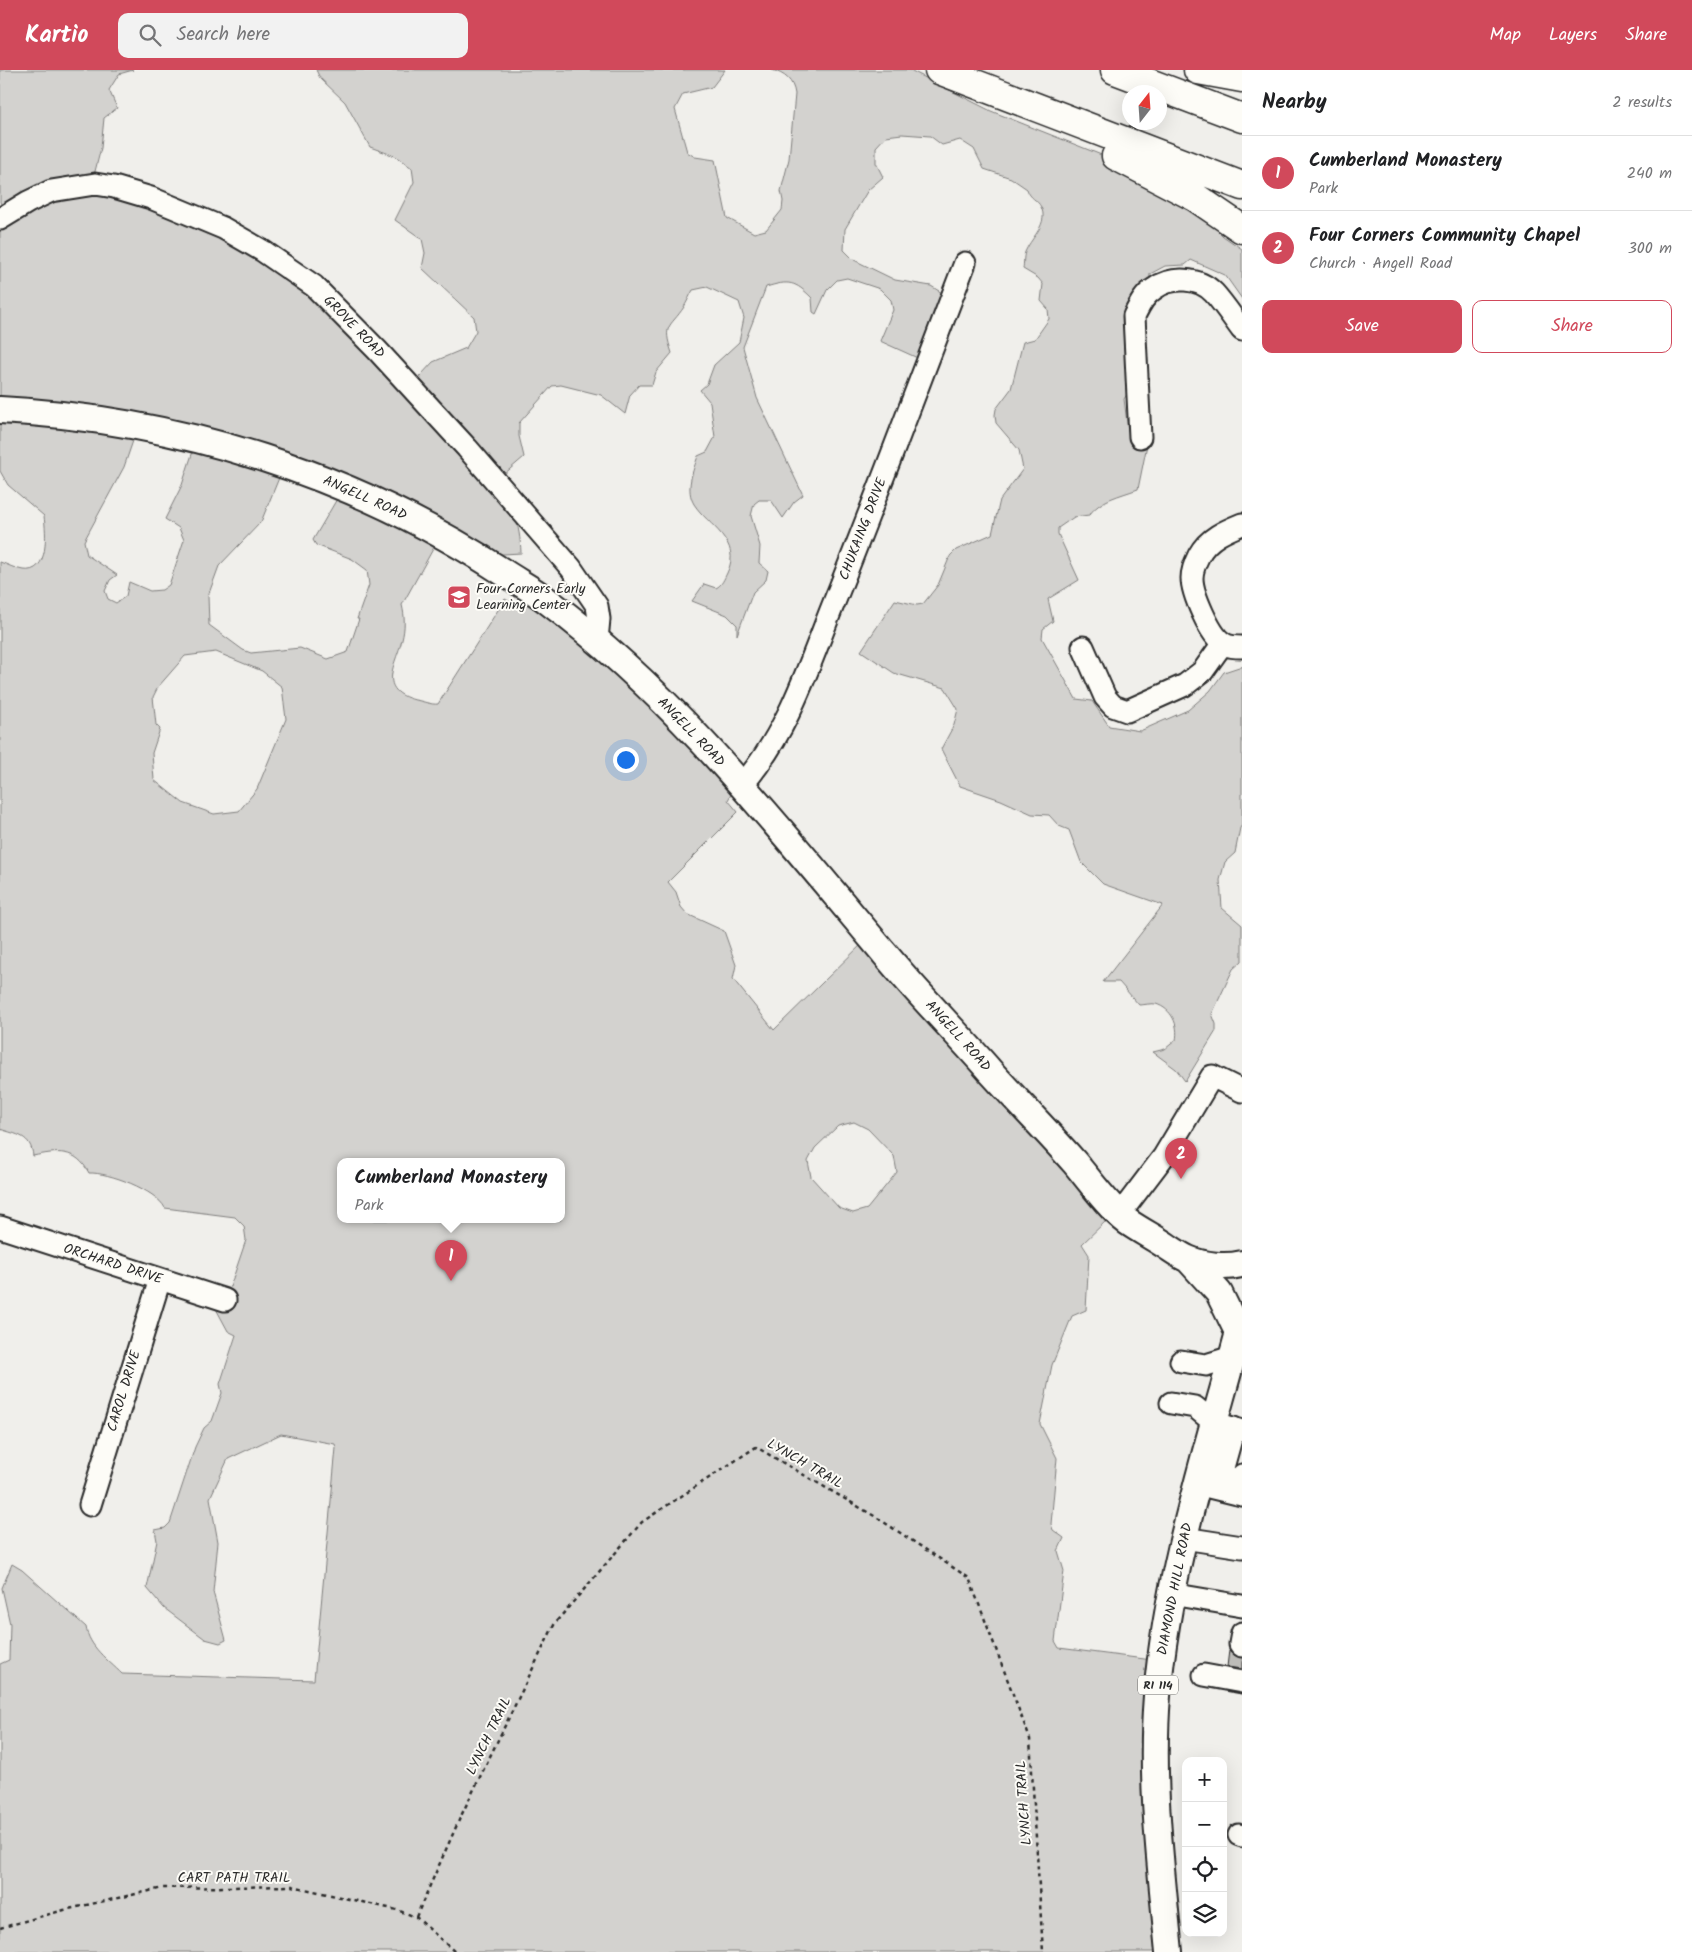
<!DOCTYPE html>
<html lang="en">
<head>
<meta charset="utf-8">
<style>
  body { margin:0; font-family:Kalam,sans-serif; background:#f2f2f2; color:#202124 }
  .controls { position:absolute; right:15px; bottom:15px; display:grid; overflow:hidden; border-radius:10px; box-shadow:0 5px 20px #0002 }
  .controls button { width:45px; height:45px; display:grid; place-items:center; padding:0; border:0; border-bottom:1px solid #e0e0e0; background:#fff; color:#202124; font:25px sans-serif }
  .compass { position:absolute; left:1122px; top:15px; width:45px; height:45px; border-radius:50%; background:#fff; box-shadow:0 5px 20px #0002; rotate:17deg }
  .you { position:absolute; left:625px; top:689px; width:18px; height:18px; margin:-12px; border:4px solid #fff; border-radius:50%; background:#1a73e8; box-shadow:0 0 0 8px #1a73e833 }
  .badge { display:grid; place-items:center; width:32px; height:32px; border-radius:50%; background:#d1495b; color:#fff; font-size:16px; font-weight:700 }
  .pin { position:absolute; translate:-50% -41px; filter:drop-shadow(0 1px 2px #0008) }
  .pin::after { content:''; position:absolute; top:26px; width:18px; height:15px; background:inherit; clip-path:polygon(0 0,100% 0,50% 100%) }
  .popup { position:absolute; left:337px; top:1088px; width:228px; height:65px; box-sizing:border-box; display:grid; place-content:center; border-radius:10px; background:#fff; filter:drop-shadow(0 1px 4px #0005); font-size:16px; white-space:nowrap; color:#757577 }
  .popup b { font-size:19px; color:#202124 }
  .popup::after { content:''; position:absolute; left:50%; top:100%; margin-left:-10px; border:10px solid transparent; border-top-color:#fff }
  .list { margin:0; padding:0; list-style:none }
  h2 { display:flex; justify-content:space-between; align-items:center; height:65px; margin:0; padding:0 20px; font-size:21px }
  h2 small { font-size:16px; font-weight:400; color:#757577 }
  .list li { display:grid; grid-template-columns:32px 1fr auto; gap:15px; align-items:center; box-sizing:border-box; height:75px; padding:0 20px; border-top:1px solid #e0e0e0 }
  .list b { display:block; font-size:19px; white-space:nowrap }
  .list p { margin:0; font-size:16px; white-space:nowrap; color:#757577 }
  .list em { font-size:16px; font-style:normal; color:#757577 }
  .actions { display:flex; gap:10px; padding:15px 20px }
  .actions a { flex:1; padding:11px 0; border:1px solid #d1495b; border-radius:10px; text-align:center; font-size:18px; color:#d1495b }
  .actions .main { background:#d1495b; color:#fff }
  .icon { flex:none; width:28px; height:28px; fill:none; stroke:currentColor; stroke-width:2; stroke-linecap:round; stroke-linejoin:round }
  .map { position:relative; flex:none; width:1242px; height:1882px; overflow:hidden }
  header { display:flex; align-items:center; gap:30px; box-sizing:border-box; height:70px; padding:0 25px; background:#d1495b; color:#fff }
  header strong { font-size:24px }
  nav { display:flex; gap:28px; margin-inline-start:auto; font-size:18px }
  .search { width:350px; height:45px; background:#f2f2f2; display:flex; align-items:center; gap:12px; box-sizing:border-box; padding:0 18px; border-radius:10px; color:#757577; font-size:19px }
  main { display:flex }
  aside { flex:1; background:#fff }
  .map>svg:first-child { display:block }
  .green { fill:#d3d2cf; stroke:#7f7e7d; fill-rule:evenodd }
  .building { fill:#bdbcb8; stroke:#2b2b2b }
  .lines { fill:none; stroke-linecap:round; stroke-linejoin:round }
  .minor-casing { stroke:#2b2b2b; stroke-width:25 }
  .major-casing { stroke:#2b2b2b; stroke-width:30 }
  .highway-casing { stroke:#2b2b2b; stroke-width:31 }
  .path { stroke:#2b2b2b; stroke-width:2.5; stroke-dasharray:4 4; stroke-linecap:butt }
  .minor { stroke:#fdfcf7; stroke-width:21 }
  .major { stroke:#fdfcf7; stroke-width:26 }
  .highway { stroke:#fdfcf7; stroke-width:28 }
  .labels { text-anchor:middle; dominant-baseline:central; stroke-width:4; stroke-linejoin:round; paint-order:stroke }
  .shield { fill:#fdfcf7; stroke:#6a6a68; stroke-width:1 }
  .shield-label { font-size:12px; font-weight:bold; fill:#2b2b2b }
  .street-label { font-size:14px; fill:#2b2b2b; stroke:#fdfcf7 }
  .poi-label { font-size:14px; fill:#2b2b2b; stroke:#fdfcf7; text-anchor:start }
</style>
</head>
<body>
<header>
<strong>Kartio</strong>
<div class="search"><svg class="icon" aria-label="search" viewBox="0 0 24 24"><circle cx="10" cy="10" r="6"/><path d="M15 15l6 6"/></svg>Search here</div>
<nav><a>Map</a><a>Layers</a><a>Share</a></nav>
</header>
<main>
<div class="map">
<svg width="1242" height="1882" viewBox="0 0 1242 1882">
  <rect width="100%" height="100%" fill="#f0efeb"/>
  <filter id="ink" filterUnits="userSpaceOnUse"><feTurbulence type="fractalNoise" baseFrequency=".02" numOctaves="2"/><feDisplacementMap in="SourceGraphic" scale="10" xChannelSelector="R" yChannelSelector="G"/><feConvolveMatrix kernelMatrix="1 2 1 2 8 2 1 2 1" color-interpolation-filters="sRGB"/></filter>
  <g filter="url(#ink)">
    <path class="green" d="M0,0H133L119,4L109,20L117,38L104,48L101,78L92,113L187,149L286,201L409,318L433,292L466,278L476,261L474,247L422,198L425,183L422,169L395,150L414,112L412,98L395,86L370,77L345,32L320,8L316,0H725L712,17L683,24L675,39L687,82L695,87L715,90L727,148L754,163L766,160L782,140L783,131L781,121L789,89L795,24C793,10 785,4 772,0H910L991,41L1134,98L1180,123L1223,166L1242,179V229L1225,205L1191,190L1185,195L1165,196L1150,204L1149,222L1145,228L1136,310L1124,329L1128,361L1138,369L1149,365L1138,419C1119,426 1101,429 1089,445L1074,447L1058,458V464L1079,510L1048,529L1053,551L1043,559L1042,568L1076,629L1092,631L1109,656L1140,661L1188,640L1210,621L1224,602L1242,596V755L1240,758L1235,783L1225,792L1220,810L1222,838L1242,855V891L1233,899L1212,944L1216,954V961L1186,1010L1185,1011L1176,999L1153,982L1165,979L1176,970C1179,955 1172,939 1156,934C1151,933 1144,935 1139,935L1119,912H1103L1163,835L1103,814L1081,792L1069,760L1059,756L1049,745L1032,744L1001,730L960,716L941,679L954,655L958,639L945,618L894,603L861,581L895,530L917,535L923,534L938,515L950,486L956,480L992,464L1000,430L1023,399L1019,380L996,353L995,345L996,339L1011,319L1023,272L1035,269L1049,249L1048,239L1041,231L1043,214L1038,208L1023,199C1024,193 1023,185 1026,180C1032,167 1049,153 1041,137C1037,129 1030,129 1027,119L1011,108L984,99L974,79L960,70L942,75L930,66L902,64L886,66L876,77V93L883,107L868,120L845,159L844,180L854,190L895,210L931,216L947,226L922,290L880,271L893,240L891,230L880,219L847,208L837,210L827,220L816,244L813,242L812,228C795,211 789,210 766,217L743,277L757,328L803,425L794,432L783,448L771,430H759L754,434L751,446L760,476L759,493L768,501L766,510L753,522L737,565V555L727,545L692,531L704,514L716,518C722,515 724,509 727,503C743,471 708,456 694,434C685,419 693,401 698,386L707,382L715,367L710,332L700,320L707,314L714,295L739,272L744,248L739,232L707,217L693,220C690,225 687,232 684,237C670,258 662,254 672,283L656,302L652,315H639L630,325L625,344L601,325L561,315L552,316L519,353V366L524,387L496,411C513,435 520,454 521,483L486,485L438,470L402,535C405,547 405,558 402,570C395,596 377,620 415,630C423,631 431,635 438,634L505,529L521,538L530,527L535,528L736,715L728,730L738,742L668,812L676,822L681,837L687,844L724,861L736,895L733,909L774,960L868,868L1107,1150L1082,1174L1089,1185L1086,1240L1072,1246L1052,1295L1040,1354L1057,1388L1051,1454L1053,1460L1064,1468L1058,1481L1064,1501L1055,1571L1059,1578L1160,1591L1164,1882H0V1594L9,1590L10,1554L2,1518L12,1494L22,1500L86,1557C89,1577 108,1590 122,1604L314,1610L336,1378L335,1374L281,1364L228,1389L210,1428L218,1472L213,1522L226,1570L220,1573L205,1569L164,1538L147,1518L157,1471L155,1460L165,1458L170,1453L195,1377L204,1358L212,1351L222,1323L220,1314L236,1265L228,1261L214,1235L227,1226L246,1170L244,1156L235,1147L165,1138C156,1120 108,1102 89,1103C76,1078 57,1081 33,1086C31,1065 17,1065 0,1059V492C7,494 15,499 23,500C50,504 46,462 44,446L8,415L0,401V155L9,149L0,132ZM136,362L194,378L182,415L165,449L179,458L184,470L169,515L162,520L150,521L129,512L126,526L116,533L108,529L105,521L110,510L117,505L87,485L84,471L124,397ZM283,398L341,422L313,470L316,475L352,489L367,500L369,515L357,549H359L348,582L328,589L300,578L251,583L243,580L209,555L208,526L219,496L261,452ZM216,582L262,601L282,617L286,649L257,719L239,741L214,744L183,733L154,710L152,683L160,659L156,655L153,627L158,617L185,586ZM854,1052L868,1059L894,1086L897,1102L867,1139L853,1143L839,1138L811,1107L808,1091L815,1078L838,1056ZM341,1092H561V1150H341Z"/>
    <path class="building" d="M1229,1580L1234,1585L1242,1588V1599L1227,1597Z"/>
    <g class="lines">
      <g class="minor-casing">
        <path id="minor" d="M0,149L28,132L51,121L95,114L114,117L151,128L223,158L263,181L314,216L377,280L467,378L571,498L597,536L599,549L597,570
          M1140,367L1134,246C1139,236 1144,225 1154,219C1171,206 1199,207 1214,223C1224,234 1233,248 1242,260
          M1242,454C1225,461 1208,468 1199,485C1196,491 1192,501 1192,508C1192,523 1210,565 1223,573C1228,577 1236,577 1242,577
          M1083,577L1105,627L1113,636L1127,641L1185,615L1203,601L1223,573
          M742,715C789,662 809,594 835,530C880,418 922,305 965,193
          M1120,1144L1164,1086L1212,1006L1242,1021
          M0,1157L225,1230
          M1181,1291L1206,1295L1232,1287
          M1171,1333L1195,1337L1213,1352L1242,1361
          M1205,1416L1242,1425
          M1217,1419L1234,1358
          M1237,1424L1242,1405
          M90,1435L160,1209
          M1184,1468L1242,1477
          M1171,1524L1242,1536
          M1242,1563L1240,1574L1242,1576
          M1204,1605L1242,1612
          M1239,1765L1242,1766"/>
      </g>
      <g class="major-casing">
        <path id="major" d="M0,340C179,349 353,404 503,502C518,512 535,521 549,532C680,630 780,760 885,884C918,924 956,962 990,1001C1018,1032 1048,1062 1075,1093C1090,1111 1110,1139 1128,1152C1141,1161 1155,1168 1168,1177C1174,1181 1181,1186 1188,1189C1204,1196 1226,1198 1242,1194
          M1189,1190L1219,1223L1239,1264
          M1169,1882C1161,1797 1150,1712 1157,1626C1168,1498 1209,1375 1242,1251"/>
      </g>
      <g class="highway-casing">
        <path id="highway" d="M939,0L1242,116
          M1115,0L1242,48
          M1198,0L1242,8
          M1116,86L1195,127L1242,159"/>
      </g>
      <path class="path" d="M416,1847L460,1748L555,1553L642,1452L756,1377L876,1447L969,1508L1030,1669L1043,1882
        M0,1858L64,1840L163,1818L292,1816L397,1840L416,1847L455,1882"/>
      <use href="#minor" class="minor"/>
      <use href="#major" class="major"/>
      <use href="#highway" class="highway"/>
    </g>
  </g>
  <defs>
    <g id="school-square" transform="scale(1.25)"><rect x="-9" y="-9" width="18" height="18" rx="4" fill="#d1495b" stroke="#fdfcf7"/><path d="M0-5L7-2L0 1L-7-2ZM-4 1L0 2.5L4 1V4Q0 6-4 4Z" fill="#fff"/></g>
  </defs>
  <g fill-rule="evenodd">
    <use href="#school-square" x="459" y="527"/>
  </g>
  <g class="labels">
    <rect class="shield" x="1138" y="1605.5" width="40" height="19" rx="4"/>
    <g class="shield-label">
      <text x="1158" y="1615">RI 114</text>
    </g>
    <g class="street-label">
      <text transform="translate(354 257) rotate(46)">GROVE ROAD</text>
      <text transform="translate(365 428) rotate(24)">ANGELL ROAD</text>
      <text transform="translate(863 459) rotate(-69)">CHUKAING DRIVE</text>
      <text transform="translate(691 662) rotate(46)">ANGELL ROAD</text>
      <text transform="translate(958 966) rotate(48)">ANGELL ROAD</text>
      <text transform="translate(113 1194) rotate(18)">ORCHARD DRIVE</text>
      <text transform="translate(124 1321) rotate(-73)">CAROL DRIVE</text>
      <text transform="translate(805 1394) rotate(30)">LYNCH TRAIL</text>
      <text transform="translate(1175 1519) rotate(-79)">DIAMOND HILL ROAD</text>
      <text transform="translate(489 1666) rotate(-64)">LYNCH TRAIL</text>
      <text transform="translate(1024 1733) rotate(-94)">LYNCH TRAIL</text>
      <text x="234" y="1808">CART PATH TRAIL</text>
    </g>
    <g class="poi-label">
      <text x="476" y="519">Four Corners Early<tspan x="476" dy="16">Learning Center</tspan></text>
    </g>
  </g>
</svg>
<div class="controls">
<button>+</button>
<button>−</button>
<button><svg class="icon" aria-label="locate" viewBox="0 0 24 24"><circle cx="12" cy="12" r="6"/><path d="M12 2v4M12 18v4M2 12h4M18 12h4"/></svg></button>
<button><svg class="icon" aria-label="layers" viewBox="0 0 24 24"><path d="M12 4l9 5-9 5-9-5zM3 14l9 5 9-5"/></svg></button>
</div>
<svg class="compass" viewBox="-18 -18 36 36"><path d="M0-13l5 13h-10z" fill="#e53935"/><path d="M0 13l5-13h-10z" fill="#757577"/></svg>
<div class="you"></div>
<div class="pin badge" style="left:451px;top:1211px">1</div>
<div class="popup"><b>Cumberland Monastery</b>Park</div>
<div class="pin badge" style="left:1181px;top:1109px">2</div>
</div>
<aside>
<h2>Nearby<small>2 results</small></h2>
<ul class="list">
<li><span class="badge">1</span><div><b>Cumberland Monastery</b><p>Park</p></div><em>240 m</em></li>
<li><span class="badge">2</span><div><b>Four Corners Community Chapel</b><p>Church · Angell Road</p></div><em>300 m</em></li>
</ul>
<div class="actions"><a class="main">Save</a><a>Share</a></div>
</aside>
</main>
</body>
</html>
